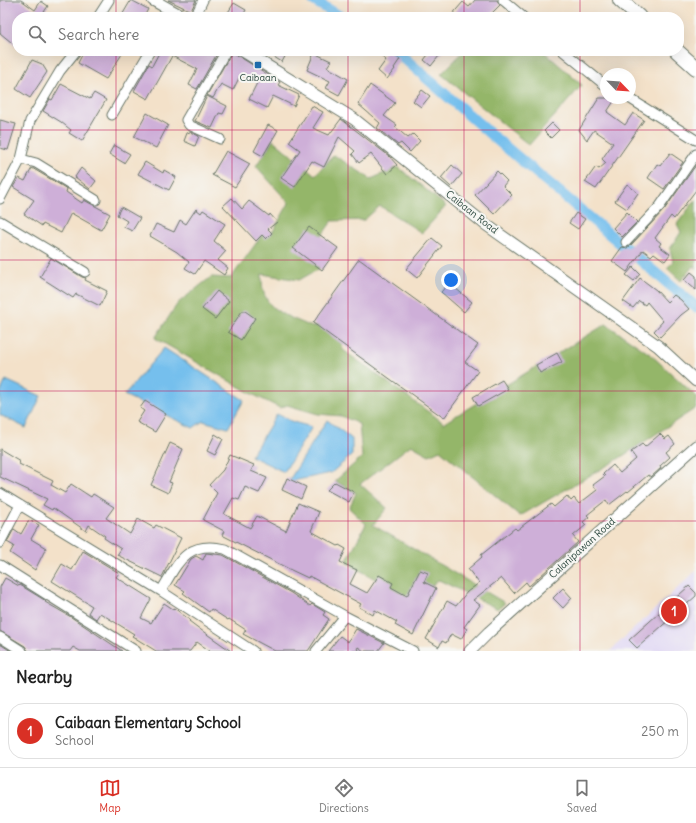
<!DOCTYPE html>
<html lang="en">
<head>
<meta charset="utf-8">
<style>
  body { margin:0; font-family:Delius,sans-serif; background:#f6f6f6; color:#222 }
  .compass { position:absolute; left:600px; top:68px; width:36px; height:36px; border-radius:50%; background:#fff; box-shadow:0 4px 16px #0002; rotate:115deg }
  .you { position:absolute; left:451px; top:280px; width:14px; height:14px; margin:-10px; border:3px solid #fff; border-radius:50%; background:#1a73e8; box-shadow:0 0 0 6px #1a73e833 }
  .badge { display:grid; place-items:center; width:26px; height:26px; border-radius:50%; background:#d93025; color:#fff; font-size:13px; font-weight:700 }
  .pin { position:absolute; translate:-50% -50%; border:2px solid #fff; box-shadow:0 1px 4px #0006 }
  .list { margin:0; padding:0; list-style:none }
  h2 { display:flex; justify-content:space-between; align-items:center; height:52px; margin:0; padding:0 16px; font-size:17px }
  h2 small { font-size:13px; font-weight:400; color:#767676 }
  .list li { display:grid; grid-template-columns:26px 1fr auto; gap:12px; align-items:center; box-sizing:border-box; height:56px; margin:0 8px 8px; padding:0 8px; border:1px solid #e0e0e0; border-radius:16px }
  .list b { display:block; font-size:15px; white-space:nowrap }
  .list p { margin:0; font-size:13px; white-space:nowrap; color:#767676 }
  .list em { font-size:13px; font-style:normal; color:#767676 }
  .icon { flex:none; width:22px; height:22px; fill:none; stroke:currentColor; stroke-width:2; stroke-linecap:round; stroke-linejoin:round }
  .map { position:relative; flex:none; width:696px; height:651px; overflow:hidden }
  .search { position:absolute; background:#fff; box-shadow:0 4px 16px #0002; left:12px; right:12px; top:12px; height:44px; display:flex; align-items:center; gap:10px; box-sizing:border-box; padding:0 14px; border-radius:16px; color:#767676; font-size:15px }
  .sheet { height:116px; background:#fff }
  nav { display:flex; justify-content:space-around; align-items:center; box-sizing:border-box; height:56px; border-top:1px solid #e0e0e0; background:#fff; font-size:11px; color:#767676 }
  nav a { display:grid; justify-items:center; gap:2px }
  nav .on { color:#d93025 }
  .map>svg:first-child { display:block }
  .built { fill:#dfd5f5 }
  .forest { fill:#94b669; stroke:#5a7a4e }
  .water { fill:#74bfed; stroke:#4a7e90 }
  .lines { fill:none; stroke-linecap:round; stroke-linejoin:round }
  .canal { stroke:#74bfed; stroke-width:11 }
  .building { fill:#ceafd8 }
  .minor-casing { stroke:#697668; stroke-width:11 }
  .tertiary-casing { stroke:#697668; stroke-width:13 }
  .primary-casing { stroke:#697668; stroke-width:16 }
  .minor { stroke:#fff; stroke-width:9 }
  .tertiary { stroke:#fff; stroke-width:11 }
  .primary { stroke:#fff; stroke-width:14 }
  .grid { fill:none; stroke:#c2185b; stroke-width:1; stroke-opacity:0.55 }
  .poi-dot { fill:#1f6fb2; stroke:#f6f6f2; stroke-width:1.5 }
  .labels { text-anchor:middle; dominant-baseline:central; stroke-width:4; stroke-linejoin:round; paint-order:stroke }
  .poi-label { font-size:10px; fill:#1f3d34; stroke:#f6f6f2 }
  .street-label { font-size:10px; fill:#1f3d34; stroke:#f6f6f2 }
</style>
</head>
<body>
<div class="map">
<svg width="696" height="651" viewBox="0 0 696 651">
  <rect width="100%" height="100%" fill="#f6f6f2"/>
  <filter id="ink" filterUnits="userSpaceOnUse"><feTurbulence type="fractalNoise" baseFrequency=".025" numOctaves="2"/><feDisplacementMap in="SourceGraphic" scale="8" xChannelSelector="R" yChannelSelector="G"/><feConvolveMatrix kernelMatrix="1 2 1 2 8 2 1 2 1" color-interpolation-filters="sRGB"/></filter>
  <filter id="wash" filterUnits="userSpaceOnUse"><feTurbulence type="fractalNoise" baseFrequency=".012" numOctaves="4" result="noise"/><feDisplacementMap in="SourceGraphic" scale="16" xChannelSelector="R" yChannelSelector="G"/><feGaussianBlur stdDeviation="0.9" result="paint"/><feColorMatrix in="noise" values="0 0 0 0 0 0 0 0 0 0 0 0 0 0 0 0 0 1.4 0 .05"/><feComposite in="paint" operator="in"/></filter>
  <g filter="url(#wash)">
    <rect width="100%" height="100%" fill="#f3e1c9"/>
    <path class="built" d="M696,571V651H610Z"/>
    <path class="forest" d="M464,51H543L582,85L529,145L441,74Z
      M273,140L315,175L334,155L371,179L398,167L446,206L422,233L380,206L364,220L332,221L311,251L319,269L299,280L262,274C260,311 284,314 312,327L327,323L339,331L343,350L444,423L606,324L650,354L696,396V408L615,461L520,516L440,450L429,455L411,445L360,484L387,508L373,525L505,603L498,609L439,580L413,601L346,562L366,524L349,508L356,493L335,481L362,457L359,424L341,416L318,414L287,405L280,408L250,393L155,338L178,303L211,277L231,278L262,235L272,233L289,203L256,166Z
      M696,199V269L693,266L681,281L667,268L673,262L670,249L681,232L677,224Z"/>
    <path class="water" d="M164,348L244,400L228,428L203,421L193,428L124,395Z
      M6,380L41,396L26,428L0,415V393Z
      M277,414L293,422L312,427L284,472L251,456Z
      M327,420L352,439V455L331,473L288,482Z"/>
    <g class="lines">
      <path class="canal" d="M313,0L341,17
        M396,51L495,138L696,307"/>
    </g>
    <g id="blocks">
      <path class="building" d="M0,0H21L35,10L41,1L48,6L42,15L45,17H17V47L0,33Z
        M131,0L148,9L144,17H121Z
        M168,0H196L191,11Z
        M475,0H497L500,5L488,17H450L463,2L469,7Z
        M234,3L246,10L242,17H225Z
        M84,51H124L106,79L78,63Z
        M160,51H216L218,52L197,89L189,85L197,69L172,56L148,99L134,91L149,64L152,66Z
        M278,51H288L282,62L274,57Z
        M387,51L400,59L394,68L395,69L387,79L378,71L386,60L382,57Z
        M431,51H443L431,66L424,60Z
        M232,52L280,82L278,85L299,95L294,106L273,96L267,108L249,99L257,83L241,74L233,90L221,84L213,98L207,95Z
        M314,53L331,61L327,67L348,79L339,95L326,88L330,81L307,70Z
        M32,60L42,64L47,72L30,98L16,89Z
        M61,84L90,99L94,93L106,100L82,141L69,133L71,130L61,122L43,111L50,99L52,100Z
        M370,85L395,103L384,116L397,125L395,127L408,138L413,134L420,141L410,152L401,143L398,145L377,128L380,123L358,104Z
        M422,90L430,96L421,107L413,101Z
        M207,96L227,106L223,114L219,113L212,128L195,121Z
        M599,98H616L607,112L625,125L633,113L644,120L596,189L585,182L595,168L596,167L599,169L606,163L602,159L613,143L594,130L587,140L579,130Z
        M312,106L323,112L313,128L329,135L341,119L389,156L397,165L387,174L371,154L359,163L352,154L355,151L339,137L324,167L312,161L295,187L281,178L300,150L289,142Z
        M147,113L168,125L156,148L134,137Z
        M0,120L16,124L8,150L0,148Z
        M552,123L559,130L551,138L544,131Z
        M268,125L278,130L263,156L254,151Z
        M190,132L199,136L195,146L184,141L187,133Z
        M114,145L130,154L124,163L109,154Z
        M226,151L250,164L235,187L212,175Z
        M670,153L683,162L664,189L648,178L657,164L660,166Z
        M145,162L163,173L164,170L176,177L169,190L138,174Z
        M452,165L462,174L451,187L441,178Z
        M696,165V190L674,219L671,216L655,238L661,243L659,246L670,254L665,261L654,253L651,256L643,250L627,272L612,261L622,247L627,248L630,246L664,210Z
        M32,168L67,189L66,192L82,203L84,200L110,214L101,230L71,213L61,233L43,224L42,226L24,214L34,200L13,187L19,178L25,181Z
        M81,168L96,181L90,189L75,177Z
        M497,171L507,181L503,186L512,195L494,214L475,195Z
        M627,184L638,193L627,209L615,201Z
        M232,198L242,209L249,201L269,216L270,214L277,222L268,229L272,233L266,239L262,235L256,241L223,206Z
        M121,207L140,218L132,231L124,227L127,221L117,215Z
        M196,209L201,213L203,210L225,224L214,241L226,251L218,260L228,268L224,275L204,261L195,274L185,268L189,262L177,252L150,236L156,224L174,232L180,220L186,224Z
        M627,212L637,222L622,237L613,228Z
        M576,213L585,219L578,229L569,223Z
        M309,227L338,248L322,270L293,248Z
        M432,238L442,246L417,278L406,269Z
        M51,258L82,277L86,278L85,280L107,291L100,306L76,294L73,298L40,277Z
        M359,259L478,345L465,362L478,371L444,418L313,323Z
        M633,267L640,274L634,281L626,275Z
        M691,272L696,276V290L684,280Z
        M640,278L656,290L667,302L674,295L681,300L689,309L681,315L660,337L654,331L663,321L647,302L645,305L639,301L633,308L623,301Z
        M449,283L472,302L464,312L441,292Z
        M217,291L229,301L215,319L202,309Z
        M242,311H245L255,318L241,340L228,332Z
        M557,353L562,362L540,373L536,365Z
        M502,380L508,389L478,406L473,397Z
        M145,401L166,414L155,432L137,422L144,411L140,408Z
        M215,434L223,439L215,455L207,451Z
        M660,434L665,439L669,436L675,444L666,452L670,457L660,466L661,468L651,477L648,475L628,492L627,491L609,505L606,500L587,515L589,517L583,522L586,525L573,536L578,542L529,586L526,582L514,593L501,578L473,600L480,605L464,627L467,629L461,639L451,634L446,643L442,641L439,647L426,639L447,601L456,606L467,592L479,583L468,569L482,557L481,555L515,528L517,530L551,504L554,507L567,496L571,501L574,498L579,504L597,490L593,485L605,476L603,474L613,465L620,473L636,459L631,452L642,444L645,447Z
        M170,443L183,449L169,482L172,483L168,493L151,485Z
        M0,449L20,461L19,464L53,481L51,485L65,493L71,484L91,497L93,494L114,507L106,518L130,534L138,519L154,528L156,525L181,538L162,577L117,555L121,549L104,538L105,536L89,525L86,531L53,508L52,510L43,505L47,499L0,477Z
        M230,455L254,465L251,471L267,478L259,493L245,487L239,500L233,498L224,514L250,528L257,516L286,531L298,503L319,512L311,531L338,546L339,545L346,549L340,562L357,570L350,584L367,593L379,575L393,583L391,587L407,596L420,570L428,573L424,582L436,588L413,635L395,625L397,622L375,610L373,615L359,607L361,604L309,576L308,578L289,569L222,535L224,531L203,520L217,493L209,485L223,470Z
        M287,478L306,487L301,499L282,490Z
        M335,482L354,492L349,502L327,490Z
        M29,520L39,525L31,539L46,548L35,570L10,553L14,546L7,542L14,529L21,534Z
        M83,551L119,573L116,577L151,599L141,618L151,623L164,603L173,609L174,608L190,620L189,621L201,630L231,651H210L197,642L190,651H156L132,636L134,634L100,613L96,619L88,613L92,606L52,581L62,564L72,570Z
        M206,553L223,555L291,593L310,606L312,604L325,612L323,615L329,619L308,651H275L243,634L246,630L229,619L228,620L211,609L209,612L183,593L185,591L175,585L191,559L196,556L203,560Z
        M5,578L19,586L20,585L46,601L45,602L71,617L122,651H80L73,647L70,651H28L25,646L0,631V587Z
        M689,586L696,593V596L637,648L629,640Z
        M563,588L572,598L563,608L553,598Z
        M356,629L384,643L378,651H364L358,647L357,649L360,651H328L340,636L348,642Z
        M0,644L11,651H0Z"/>
    </g>
  </g>
  <g filter="url(#ink)">
    <use href="#blocks" fill-opacity="0" stroke="#697668" stroke-width="1"/>
    <g class="lines">
      <g class="minor-casing">
        <path id="minor" d="M503,0L523,17
          M98,17L109,0
          M195,17L203,0
          M563,51L606,86
          M629,98L696,140
          M112,115L150,51
          M220,139L189,125L186,120L226,51
          M21,159L36,163L96,200
          M0,199L21,159L30,121L60,71L76,51
          M0,221L85,272
          M626,242L660,206L696,154
          M0,493L161,591L253,651
          M0,543L20,505
          M0,565L136,651
          M161,591C178,563 186,540 225,549L345,616L413,651
          M0,637L22,651
          M316,651L345,616"/>
      </g>
      <g class="tertiary-casing">
        <path id="tertiary" d="M153,0L183,17
          M243,51L354,119L485,224L658,346L696,381
          M470,651L489,632L696,446"/>
      </g>
      <g class="primary-casing">
        <path id="primary" d="M620,0L639,17
          M677,51L696,68"/>
      </g>
      <use href="#minor" class="minor"/>
      <use href="#tertiary" class="tertiary"/>
      <use href="#primary" class="primary"/>
    </g>
  </g>
  <path class="grid" d="M116,0V17M232,0V17M348,0V17M464,0V17M580,0V17M116,51V651M232,51V651M348,51V651M464,51V651M580,51V651M0,130H696M0,260H696M0,391H696M0,521H696"/>
  <rect class="poi-dot" x="254" y="61" width="8" height="8" rx="2"/>
  <g class="labels">
    <g class="poi-label">
      <text x="258" y="77">Caibaan</text>
    </g>
    <g class="street-label">
      <text transform="translate(472 212) rotate(38)">Caibaan Road</text>
      <text transform="translate(582 548) rotate(-42)">Calanipawan Road</text>
    </g>
  </g>
</svg>
<svg class="compass" viewBox="-18 -18 36 36"><path d="M0-13l5 13h-10z" fill="#e53935"/><path d="M0 13l5-13h-10z" fill="#767676"/></svg>
<div class="you"></div>
<div class="pin badge" style="left:674px;top:611px">1</div>
<div class="search"><svg class="icon" aria-label="search" viewBox="0 0 24 24"><circle cx="10" cy="10" r="6"/><path d="M15 15l6 6"/></svg>Search here</div>
</div>
<section class="sheet">
<h2>Nearby<small></small></h2>
<ul class="list">
<li><span class="badge">1</span><div><b>Caibaan Elementary School</b><p>School</p></div><em>250 m</em></li>
</ul>
</section>
<nav>
<a class="on"><svg class="icon" aria-label="map" viewBox="0 0 24 24"><path d="M3 6l6-2 6 2 6-2v14l-6 2-6-2-6 2zM9 4v14M15 6v14"/></svg>Map</a>
<a><svg class="icon" aria-label="directions" viewBox="0 0 24 24"><path d="M12 3l9 9-9 9-9-9zM9 14v-3h6M13 9l2 2-2 2"/></svg>Directions</a>
<a><svg class="icon" aria-label="saved" viewBox="0 0 24 24"><path d="M7 4h10v16l-5-4-5 4z"/></svg>Saved</a>
</nav>
</body>
</html>
